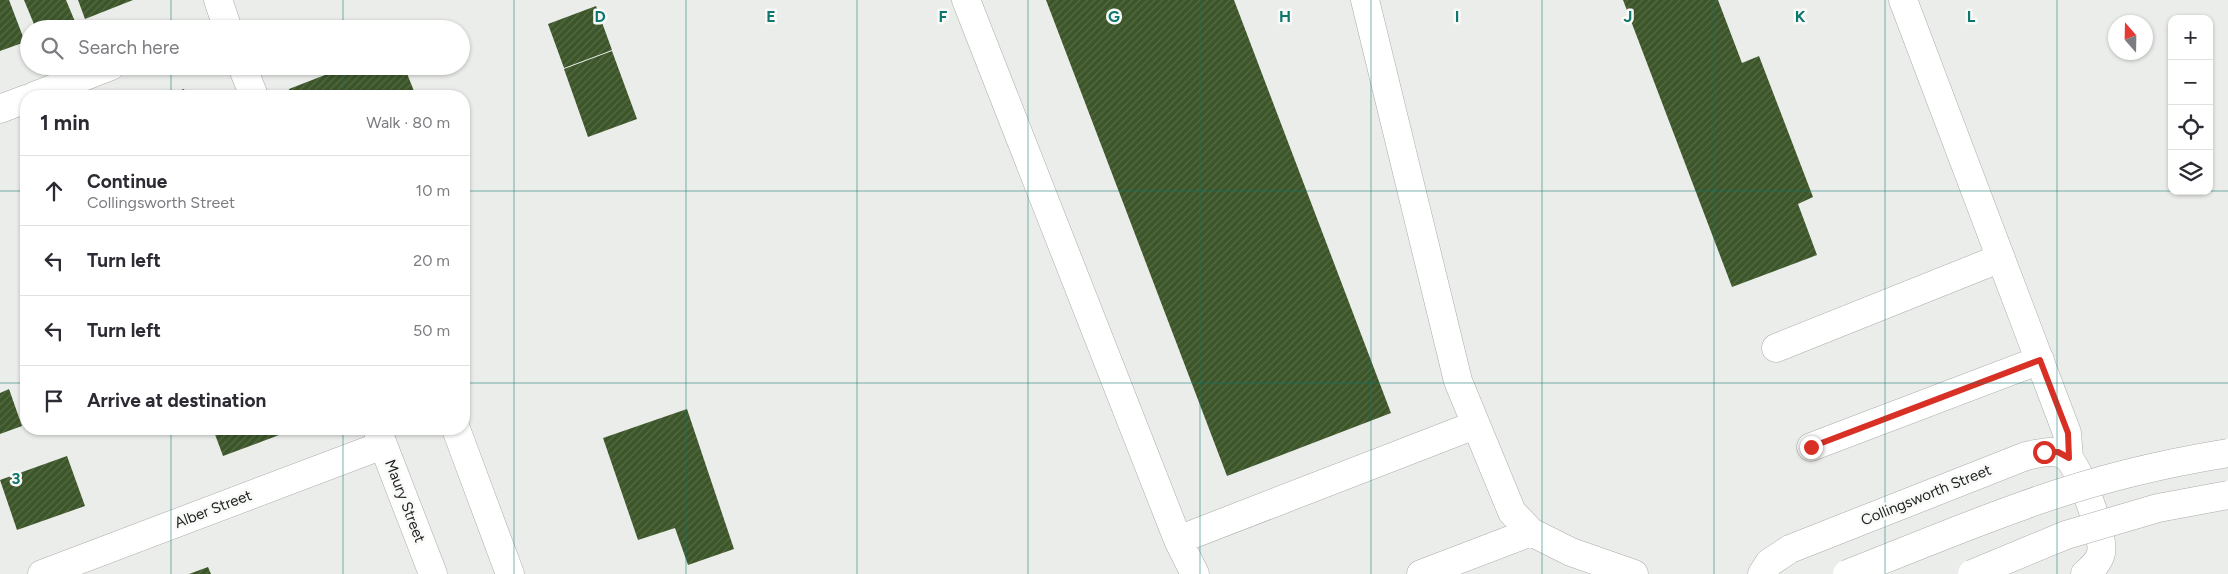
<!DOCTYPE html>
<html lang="en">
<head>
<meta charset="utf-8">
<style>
  body { margin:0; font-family:Figtree,sans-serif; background:#f2f2f3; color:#2b2b33 }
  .controls { position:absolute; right:15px; top:15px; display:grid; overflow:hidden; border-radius:10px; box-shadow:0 1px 4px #0004 }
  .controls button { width:45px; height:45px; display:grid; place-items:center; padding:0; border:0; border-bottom:1px solid #e1e1e2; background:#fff; color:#2b2b33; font:25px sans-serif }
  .compass { position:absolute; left:2108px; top:15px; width:45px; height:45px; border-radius:50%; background:#fff; box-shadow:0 1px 4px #0004; rotate:340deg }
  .stop { position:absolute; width:15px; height:15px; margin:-11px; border:4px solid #d93025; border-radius:50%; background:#fff }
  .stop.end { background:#d93025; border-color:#fff; box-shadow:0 1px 5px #0008 }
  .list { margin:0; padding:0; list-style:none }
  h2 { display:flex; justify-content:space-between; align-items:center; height:65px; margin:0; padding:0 20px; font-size:21px }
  h2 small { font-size:16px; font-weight:400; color:#7c7c81 }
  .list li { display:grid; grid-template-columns:32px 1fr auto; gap:15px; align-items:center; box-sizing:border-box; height:70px; padding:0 20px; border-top:1px solid #e1e1e2 }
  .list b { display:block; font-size:19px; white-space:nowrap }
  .list p { margin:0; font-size:16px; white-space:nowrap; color:#7c7c81 }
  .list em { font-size:16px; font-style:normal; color:#7c7c81 }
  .icon { flex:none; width:28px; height:28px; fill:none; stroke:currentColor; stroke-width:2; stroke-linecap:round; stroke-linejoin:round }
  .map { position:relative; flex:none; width:2228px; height:574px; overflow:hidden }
  .search { position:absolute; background:#fff; box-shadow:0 1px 4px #0004; left:20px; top:20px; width:450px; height:55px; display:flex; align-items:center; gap:12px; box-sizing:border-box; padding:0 18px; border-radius:28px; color:#7c7c81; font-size:19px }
  .panel { position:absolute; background:#fff; box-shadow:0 1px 4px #0004; left:20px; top:90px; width:450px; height:345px; border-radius:20px }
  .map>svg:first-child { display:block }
  .building { fill:url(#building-hatch) }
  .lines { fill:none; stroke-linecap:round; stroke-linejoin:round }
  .minor-casing { stroke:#abada9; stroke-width:29 }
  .minor { stroke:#fff; stroke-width:28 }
  .major-bridge-casing { stroke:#abada9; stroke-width:29; stroke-linecap:butt }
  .major-bridge { stroke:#fff; stroke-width:28 }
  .route { stroke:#d93025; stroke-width:6 }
  .grid { fill:none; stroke:#0f766e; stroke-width:1; stroke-opacity:0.55 }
  .labels { text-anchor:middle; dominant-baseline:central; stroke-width:5; stroke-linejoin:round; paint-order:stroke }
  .street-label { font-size:15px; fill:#222322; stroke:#f8faf7 }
  .grid-label { font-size:16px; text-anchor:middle; font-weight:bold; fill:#0f766e; stroke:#f8faf7; stroke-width:5; stroke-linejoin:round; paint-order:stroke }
</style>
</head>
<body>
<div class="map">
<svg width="2228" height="574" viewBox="0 0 2228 574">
  <defs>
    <pattern id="building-hatch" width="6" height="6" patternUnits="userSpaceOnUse" patternTransform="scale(1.25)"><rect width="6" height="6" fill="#3c5629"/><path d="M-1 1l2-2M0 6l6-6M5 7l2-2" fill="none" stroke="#566b47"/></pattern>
  </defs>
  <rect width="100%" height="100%" fill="#ebedea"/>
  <path class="building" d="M0,0H9L25,42L0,51Z
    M24,0H66L76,24L63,29H36Z
    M78,0H133L85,19Z
    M1046,0H1234L1391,413L1227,476Z
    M1623,0H1718L1742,63L1759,56L1813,197L1798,204L1817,255L1732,287Z
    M596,6L612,50L564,68L548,24Z
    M612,51L637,119L588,137L564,69Z
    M348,66H404L416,96H291L289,89Z
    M184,89L186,96H164Z
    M9,389L22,426L0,434V393Z
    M687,409L734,549L688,565L675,528L638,540L603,438Z
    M213,429H295L223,456Z
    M67,456L85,506L17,530L0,480Z
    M208,567L211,574H189Z"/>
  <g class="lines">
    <g class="minor-casing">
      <path id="minor" d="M218,0L228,29
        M966,0L1178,540L1195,574
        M1365,0L1458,381L1512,512L1531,532L1571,552L1634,574
        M1903,0L2067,433L2069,458
        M242,66L254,96
        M34,96L111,66
        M0,109L26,99
        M1776,348L2001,258
        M377,429L433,574
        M456,429L510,574
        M1811,447L2040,360
        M1178,540L1475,425
        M42,574L383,445
        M1421,574L1531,532
        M1762,574L1769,563L1790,549L2026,456C2040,453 2055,448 2067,457C2079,466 2105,537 2101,553C2099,562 2092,568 2085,574"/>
    </g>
    <use href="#minor" class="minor"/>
    <g class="major-bridge-casing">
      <path id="major-bridge" d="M1847,574C1906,551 1965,526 2025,505C2090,481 2160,464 2228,453
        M1972,574L2066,535L2158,508L2228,495"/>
    </g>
    <use href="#major-bridge" class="major-bridge"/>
  </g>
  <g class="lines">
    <path class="route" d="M1811,447L2040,360L2068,433L2069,458L2058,452H2044"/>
  </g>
  <path class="grid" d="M171,0V29M343,0V29M514,0V574M686,0V574M857,0V574M1028,0V574M1200,0V574M1371,0V574M1542,0V574M1714,0V574M1885,0V574M2057,0V574M171,66V96M343,66V96M0,191H26M464,191H2228M0,383H26M464,383H2228M171,429V574M343,429V574"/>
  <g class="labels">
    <g class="street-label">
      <text transform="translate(1926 495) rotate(-22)">Collingsworth Street</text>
      <text transform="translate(405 501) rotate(69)">Maury Street</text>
      <text transform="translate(213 509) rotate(-21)">Alber Street</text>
    </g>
  </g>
  <g class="grid-label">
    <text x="600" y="22">D</text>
    <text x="771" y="22">E</text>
    <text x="943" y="22">F</text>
    <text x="1114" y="22">G</text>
    <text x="1285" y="22">H</text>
    <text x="1457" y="22">I</text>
    <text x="1628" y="22">J</text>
    <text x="1800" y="22">K</text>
    <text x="1971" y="22">L</text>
    <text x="16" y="484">3</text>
  </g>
</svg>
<div class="controls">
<button>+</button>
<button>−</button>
<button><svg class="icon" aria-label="locate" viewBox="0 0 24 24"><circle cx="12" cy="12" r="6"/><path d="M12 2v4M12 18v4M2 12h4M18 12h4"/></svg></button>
<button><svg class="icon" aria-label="layers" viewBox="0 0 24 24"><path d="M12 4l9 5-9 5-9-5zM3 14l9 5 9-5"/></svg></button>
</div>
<svg class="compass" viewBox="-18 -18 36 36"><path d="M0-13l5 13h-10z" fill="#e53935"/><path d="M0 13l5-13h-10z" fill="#7c7c81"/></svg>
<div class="stop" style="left:2044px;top:452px"></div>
<div class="stop end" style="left:1811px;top:447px"></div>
<div class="search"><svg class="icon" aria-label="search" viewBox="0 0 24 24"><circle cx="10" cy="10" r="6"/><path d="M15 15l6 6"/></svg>Search here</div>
<section class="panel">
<h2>1 min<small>Walk · 80 m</small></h2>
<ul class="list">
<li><svg class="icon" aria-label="ahead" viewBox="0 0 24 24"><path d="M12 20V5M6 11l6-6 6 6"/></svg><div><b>Continue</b><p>Collingsworth Street</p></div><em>10 m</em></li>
<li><svg class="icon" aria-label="left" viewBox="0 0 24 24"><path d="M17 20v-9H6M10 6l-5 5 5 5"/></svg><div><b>Turn left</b></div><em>20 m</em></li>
<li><svg class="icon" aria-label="left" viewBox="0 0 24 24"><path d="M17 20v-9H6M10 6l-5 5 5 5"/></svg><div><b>Turn left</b></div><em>50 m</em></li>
<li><svg class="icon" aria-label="arrive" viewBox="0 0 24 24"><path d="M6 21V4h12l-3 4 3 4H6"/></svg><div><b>Arrive at destination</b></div></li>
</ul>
</section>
</div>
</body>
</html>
